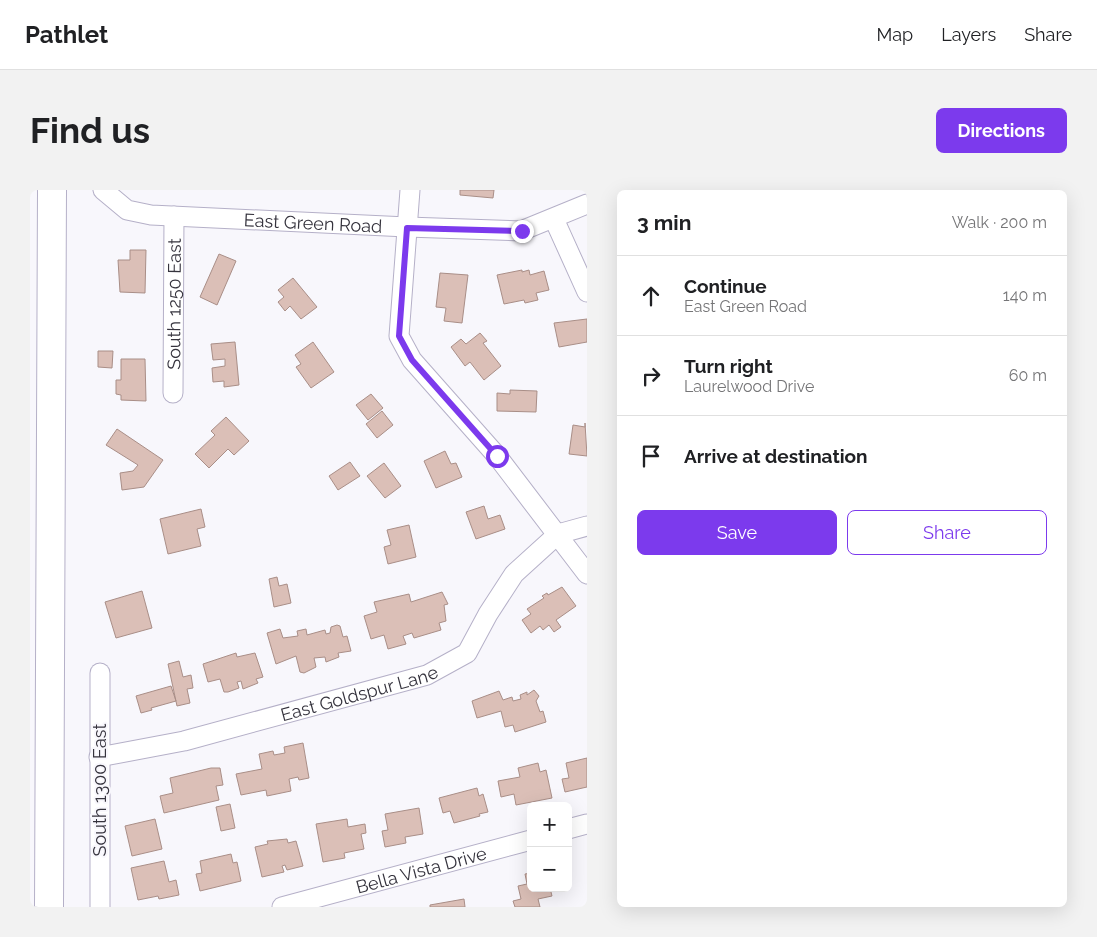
<!DOCTYPE html>
<html lang="en">
<head>
<meta charset="utf-8">
<style>
  body { margin:0; font-family:Raleway,sans-serif; background:#f2f2f2; color:#202124 }
  .controls { position:absolute; right:15px; bottom:15px; display:grid; overflow:hidden; border-radius:8px; box-shadow:0 5px 20px #0002 }
  .controls button { width:45px; height:45px; display:grid; place-items:center; padding:0; border:0; border-bottom:1px solid #e0e0e0; background:#fff; color:#202124; font:25px sans-serif }
  .stop { position:absolute; width:15px; height:15px; margin:-11px; border:4px solid #7c3aed; border-radius:50%; background:#fff }
  .stop.end { background:#7c3aed; border-color:#fff; box-shadow:0 1px 5px #0008 }
  .list { margin:0; padding:0; list-style:none }
  h2 { display:flex; justify-content:space-between; align-items:center; height:65px; margin:0; padding:0 20px; font-size:21px }
  h2 small { font-size:16px; font-weight:400; color:#757577 }
  .list li { display:grid; grid-template-columns:32px 1fr auto; gap:15px; align-items:center; box-sizing:border-box; height:80px; padding:0 20px; border-top:1px solid #e0e0e0 }
  .list b { display:block; font-size:19px; white-space:nowrap }
  .list p { margin:0; font-size:16px; white-space:nowrap; color:#757577 }
  .list em { font-size:16px; font-style:normal; color:#757577 }
  .actions { display:flex; gap:10px; padding:15px 20px }
  .actions a { flex:1; padding:11px 0; border:1px solid #7c3aed; border-radius:8px; text-align:center; font-size:18px; color:#7c3aed }
  .actions .main { background:#7c3aed; color:#fff }
  .icon { flex:none; width:28px; height:28px; fill:none; stroke:currentColor; stroke-width:2; stroke-linecap:round; stroke-linejoin:round }
  .map { position:relative; flex:none; width:557px; height:717px; overflow:hidden; border-radius:8px }
  header { display:flex; align-items:center; gap:30px; box-sizing:border-box; height:70px; padding:0 25px; background:#fff; border-bottom:1px solid #e0e0e0 }
  header strong { font-size:24px }
  nav { display:flex; gap:28px; margin-inline-start:auto; font-size:18px }
  .intro { display:flex; align-items:center; justify-content:space-between; box-sizing:border-box; height:120px; padding:0 30px }
  h1 { margin:0; font-size:35px }
  .button { padding:12px 22px; border-radius:8px; background:#7c3aed; color:#fff; font-size:18px; font-weight:700 }
  main { display:flex; gap:30px; padding:0 30px }
  aside { flex:1; background:#fff; border-radius:8px; box-shadow:0 5px 20px #0002 }
  .map>svg:first-child { display:block }
  .building { fill:#dbbfb7; stroke:#a98e87 }
  .lines { fill:none; stroke-linecap:round; stroke-linejoin:round }
  .minor-casing { stroke:#b5b0c8; stroke-width:21 }
  .highway-casing { stroke:#b5b0c8; stroke-width:30 }
  .minor { stroke:#fff; stroke-width:19 }
  .highway { stroke:#fff; stroke-width:28 }
  .route { stroke:#7c3aed; stroke-width:6 }
  .labels { text-anchor:middle; dominant-baseline:central; stroke-width:4; stroke-linejoin:round; paint-order:stroke }
  .street-label { font-size:18px; fill:#35333d; stroke:#f8f7fc }
</style>
</head>
<body>
<header>
<strong>Pathlet</strong>
<nav><a>Map</a><a>Layers</a><a>Share</a></nav>
</header>
<div class="intro"><h1>Find us</h1><a class="button">Directions</a></div>
<main>
<div class="map">
<svg width="557" height="717" viewBox="0 0 557 717">
  <rect width="100%" height="100%" fill="#f8f7fc"/>
  <path class="building" d="M430,0H464L463,8L430,5Z
    M100,60H116L115,103L90,102L88,70H100Z
    M189,64L206,71L187,115L170,107Z
    M492,80V82L499,80L500,85L514,81L519,100L506,103L508,110L495,113L494,110L474,114L467,85Z
    M410,83L438,85L432,133L414,131L416,118L406,117Z
    M263,88L287,117L271,129L260,116L255,121L248,112L254,107L248,100Z
    M557,129V152L529,157L524,133Z
    M450,143L457,151L453,153L471,176L454,190L440,172L435,176L421,157L431,149L436,154Z
    M205,152L209,195L194,197V191L183,192L182,178L195,176V169L183,170L181,154Z
    M283,152L304,182L281,198L266,177L271,174L265,165Z
    M68,161H83L82,178L68,177Z
    M91,169H115L116,211L91,210V205L86,204V190H91Z
    M480,200L507,201L506,222L467,221V203L480,204Z
    M341,204L353,218L338,230L326,215Z
    M352,221L363,235L347,248L336,234Z
    M196,227L219,251L204,265L198,259L179,278L165,264L185,245L181,241Z
    M555,233L557,266L539,264L543,235L555,237Z
    M87,239L133,270L114,297L92,300L90,283L103,281L108,275L76,255Z
    M415,261L421,274L426,273L432,287L406,298L394,271Z
    M320,272L330,286L308,300L299,286Z
    M354,273L371,296L355,308L337,286Z
    M454,316L458,329L470,325L475,339L446,349L436,322Z
    M171,319L175,337L167,339L171,356L138,364L130,329Z
    M379,335L386,367L358,374L354,357L361,355L357,340Z
    M247,387L249,396L257,394L261,413L244,417L239,389Z
    M532,397L546,416L526,430L531,437L524,442L519,435L513,440L510,436L501,443L492,430L501,424L497,419L514,408L512,406L517,403L518,405Z
    M112,401L122,438L86,448L75,412Z
    M412,402L418,414L414,415L416,431L409,433L411,440L384,448L382,443L373,446L376,454L358,459L354,445L341,449L334,426L347,422L344,412L379,404L381,412Z
    M307,435L310,436L313,447L317,446L321,461L308,463L309,467L296,472L295,467L284,468L286,477L274,483L270,482L266,466L246,474L237,443L250,439L253,448L268,446L267,441L276,439L277,445L295,440L296,444L300,443L301,437Z
    M206,463L207,467L225,463L233,487L226,489L228,493L213,499L211,491L207,492L209,498L198,502H194L190,489L178,492L173,474Z
    M149,471L153,487L161,485L163,498L157,499L160,513L147,516L138,474Z
    M141,496L146,511L121,518L122,520L111,523L106,506Z
    M504,500L509,506L506,511L510,522L513,521L516,532L485,542L483,535L475,537L471,521L447,528L442,511L469,501L473,510L482,507L483,511L491,509L490,505L497,502V505Z
    M273,553L279,588L269,590L268,587L259,589L261,601L237,606L236,600L211,605L206,584L232,579L229,564L243,561L244,565L255,563L254,557Z
    M557,568V597L535,602L532,589L539,588L536,573Z
    M508,573L510,582L516,580L522,608L486,615L484,604L471,607L468,591L490,587L488,578Z
    M181,578H190L193,595L186,596L189,610L134,623L130,606L143,603L140,588Z
    M447,598L449,606L453,604L458,622L449,624L450,626L424,633L420,621L413,623L409,608Z
    M200,614L205,638L191,641L186,617Z
    M389,618L393,644L375,647L376,653L355,657L352,641L358,640L355,624Z
    M125,629L132,659L102,666L95,636Z
    M317,629L318,637L335,634L336,643L331,644L334,659L314,663L315,668L293,672L286,634Z
    M257,649L258,653L266,651L273,676L257,680L255,675L252,676L254,682L232,687L225,657L238,654L237,651Z
    M201,664L203,673L207,672L211,691L170,701L166,684L172,683L170,671Z
    M134,671L139,692L146,690L149,705L129,709L128,706L108,710L101,678Z
    M501,683V698H520L522,706L508,709L510,717H485L483,711L491,709L488,696L497,694L495,684Z
    M434,709L435,717H400V715Z"/>
  <g class="lines">
    <g class="minor-casing">
      <g id="minor">
        <path id="s1" d="M73,0L97,20L121,25L377,37L491,41L557,14"/>
        <path d="M380,0L369,146L382,170L467,266L557,384"/>
        <path d="M524,29L557,102"/>
        <path id="s2" d="M143,203L144,26"/>
        <path d="M70,483V717"/>
        <path id="s3" d="M69,567L154,551L397,485L437,463L458,424L484,384L528,344L557,336"/>
        <path d="M538,639L557,634"/>
        <path id="s4" d="M252,717L501,650"/>
      </g>
    </g>
    <g class="highway-casing">
      <path id="highway" d="M19,717L22,0"/>
    </g>
    <use href="#minor" class="minor"/>
    <use href="#highway" class="highway"/>
  </g>
  <g class="lines">
    <path class="route" d="M467,266L382,170L369,146L377,38L492,41"/>
  </g>
  <g class="labels">
    <g class="street-label">
      <text stroke="none"><textPath href="#s1" startOffset="218">East Green Road</textPath></text>
      <text stroke="none"><textPath href="#s2" startOffset="89">South 1250 East</textPath></text>
      <text stroke="none"><textPath href="#s3" startOffset="268">East Goldspur Lane</textPath></text>
      <text transform="translate(69 600) rotate(-90)">South 1300 East</text>
      <text stroke="none"><textPath href="#s4" startOffset="144">Bella Vista Drive</textPath></text>
    </g>
  </g>
</svg>
<div class="controls">
<button>+</button>
<button>−</button>
</div>
<div class="stop" style="left:467px;top:266px"></div>
<div class="stop end" style="left:492px;top:41px"></div>
</div>
<aside>
<h2>3 min<small>Walk · 200 m</small></h2>
<ul class="list">
<li><svg class="icon" aria-label="ahead" viewBox="0 0 24 24"><path d="M12 20V5M6 11l6-6 6 6"/></svg><div><b>Continue</b><p>East Green Road</p></div><em>140 m</em></li>
<li><svg class="icon" aria-label="right" viewBox="0 0 24 24"><path d="M7 20v-9h11M14 6l5 5-5 5"/></svg><div><b>Turn right</b><p>Laurelwood Drive</p></div><em>60 m</em></li>
<li><svg class="icon" aria-label="arrive" viewBox="0 0 24 24"><path d="M6 21V4h12l-3 4 3 4H6"/></svg><div><b>Arrive at destination</b></div></li>
</ul>
<div class="actions"><a class="main">Save</a><a>Share</a></div>
</aside>
</main>
</body>
</html>
